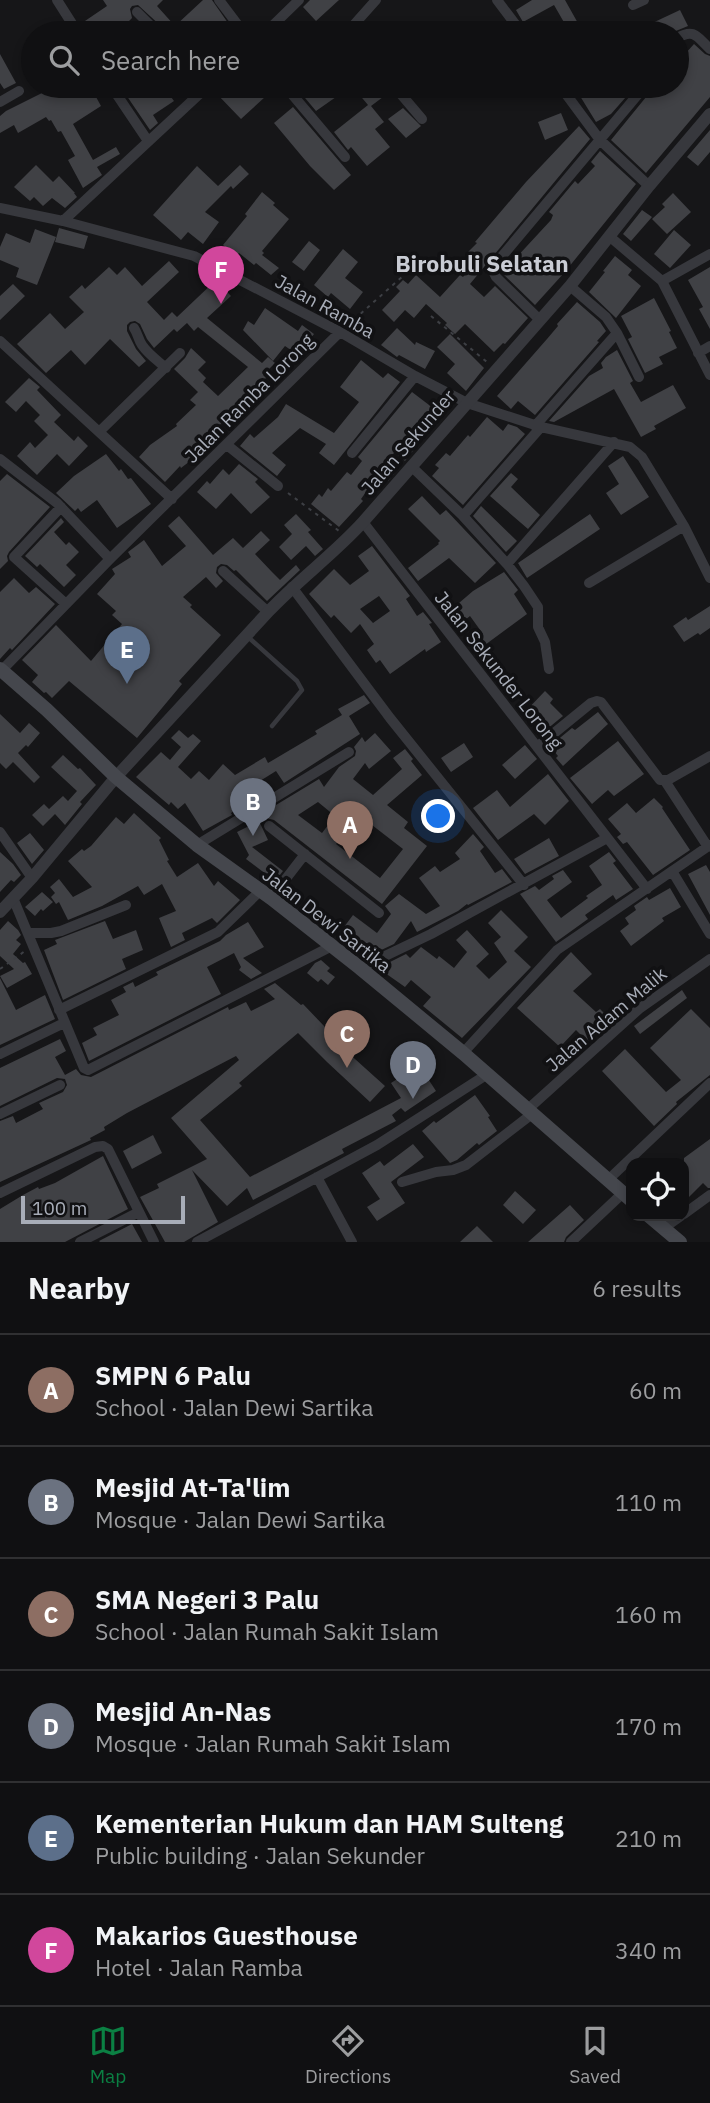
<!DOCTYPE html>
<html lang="en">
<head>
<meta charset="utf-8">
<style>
  body { margin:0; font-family:"IBM Plex Sans",sans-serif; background:#1e1e20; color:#f1f3f6 }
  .controls { position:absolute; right:21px; bottom:21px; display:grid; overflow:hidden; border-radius:14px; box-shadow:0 4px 10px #0003 }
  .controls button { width:63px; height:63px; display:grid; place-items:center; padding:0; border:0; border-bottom:2px solid #303032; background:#101012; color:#f1f3f6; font:35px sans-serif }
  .scale { position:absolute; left:21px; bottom:18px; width:164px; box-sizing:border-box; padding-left:7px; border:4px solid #a8adb8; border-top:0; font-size:19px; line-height:24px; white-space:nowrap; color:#a8adb8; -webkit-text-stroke:5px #111113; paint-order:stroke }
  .you { position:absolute; left:439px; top:817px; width:24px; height:24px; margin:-18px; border:5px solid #fff; border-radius:50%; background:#1a73e8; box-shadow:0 0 0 10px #1a73e833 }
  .badge { display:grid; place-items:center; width:46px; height:46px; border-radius:50%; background:#0b8043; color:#fff; font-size:23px; font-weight:700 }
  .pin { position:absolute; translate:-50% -58px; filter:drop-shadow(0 2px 4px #0008) }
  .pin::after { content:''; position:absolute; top:37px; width:24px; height:21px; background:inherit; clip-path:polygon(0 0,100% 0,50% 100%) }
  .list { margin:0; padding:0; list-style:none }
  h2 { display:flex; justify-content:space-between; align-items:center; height:91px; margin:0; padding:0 28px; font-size:30px }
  h2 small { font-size:23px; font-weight:400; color:#9c9d9f }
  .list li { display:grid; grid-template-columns:46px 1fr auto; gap:21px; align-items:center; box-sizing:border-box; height:112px; padding:0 28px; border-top:2px solid #303032 }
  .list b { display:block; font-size:26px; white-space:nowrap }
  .list p { margin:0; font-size:23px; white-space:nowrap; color:#9c9d9f }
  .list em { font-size:23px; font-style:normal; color:#9c9d9f }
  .icon { flex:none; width:38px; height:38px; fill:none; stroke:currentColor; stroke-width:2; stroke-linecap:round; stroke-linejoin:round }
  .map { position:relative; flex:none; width:710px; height:1242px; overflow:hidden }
  .search { position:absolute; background:#101012; box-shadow:0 4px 10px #0003; left:21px; right:21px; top:21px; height:77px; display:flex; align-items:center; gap:18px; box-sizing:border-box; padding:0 24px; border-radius:38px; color:#9c9d9f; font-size:26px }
  .sheet { height:763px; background:#101012 }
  nav { display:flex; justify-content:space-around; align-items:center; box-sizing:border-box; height:98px; border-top:2px solid #303032; background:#101012; font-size:19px; color:#9c9d9f }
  nav a { display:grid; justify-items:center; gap:4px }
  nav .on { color:#0b8043 }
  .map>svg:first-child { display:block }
  .building { fill:#404145; fill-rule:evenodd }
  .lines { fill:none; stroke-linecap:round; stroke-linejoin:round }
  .path { stroke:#3d3f44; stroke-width:2; stroke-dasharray:3.5 5; stroke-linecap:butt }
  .service { stroke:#37383d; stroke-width:4.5 }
  .minor { stroke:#37383d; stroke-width:10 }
  .tertiary { stroke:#37383d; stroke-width:12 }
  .secondary { stroke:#45474d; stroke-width:14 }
  .labels { text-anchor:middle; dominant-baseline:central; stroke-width:7; stroke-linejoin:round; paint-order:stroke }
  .street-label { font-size:19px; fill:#a8adb8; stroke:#111113 }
  .quarter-label { font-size:23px; font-weight:bold; fill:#c9ccd4; stroke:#111113 }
</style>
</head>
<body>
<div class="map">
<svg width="710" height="1242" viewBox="0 0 710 1242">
  <rect width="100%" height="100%" fill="#161618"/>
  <path class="building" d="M103,0H163L157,6L175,26L203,0H212L235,33H165L163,28L138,5L132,6L130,9L132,18L129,21L140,33H118L110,24L97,33H89L82,23L107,6Z
    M310,0H339L316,21L303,7Z
    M532,0H565L579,25L569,31L554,5L523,22L516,10Z
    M680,10L688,26L671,33H631Z
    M694,44L705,54L710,56V97L646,173L611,140L655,86H677V70L688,56L685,54Z
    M0,54L16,83L4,89L0,83Z
    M56,86L62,97L76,89L77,91L85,86H90L101,106L73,124L93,160L116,147L120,154L97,167L102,175L83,188L68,160L75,156L61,131L58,132L51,120L49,121L46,117L18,133L14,125L0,133V116L6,111Z
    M120,86H163L174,101L153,115L158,123L150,130Z
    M222,86H255L265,97L241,119L215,92Z
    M295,86H340L332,91L336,97L316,111Z
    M352,86H374L383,97L371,106L384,122L375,129L390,147L367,166L351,147L348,150L334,132L368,105Z
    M591,86H631L633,89L611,114L596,122L580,96L590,91Z
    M293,107L351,175L334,190L310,166L274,123Z
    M403,108L421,126L406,138L388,119Z
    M561,113L568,130L545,140L538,122Z
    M579,126L590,139L470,284L484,297L495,286L528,318L505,344L503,343L494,352L465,324L455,334L445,325L447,323L426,304L414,318L405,310L394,322L382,310L400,291L396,287L403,280L408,284L416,275L440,297L460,275L463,277L476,263L466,254L477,243L475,242L526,182Z
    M710,130V152L698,166L687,157Z
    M600,151L636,184L564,273L535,305L502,273L551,220L553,215L549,212L575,181L578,184L595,166L591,162Z
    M36,165L53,182L59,176L75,193H74L77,197L65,208L52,198L43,206L34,197L30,201L14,187Z
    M240,165L249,174L233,189L231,186L205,212L219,222L203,244L188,232L181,240L153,215L197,166L218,186Z
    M262,192L275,203L273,205L289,219L262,251L264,253L262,255L279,268L271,275L256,263L254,265L239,253L236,256L223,245L247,216L245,214Z
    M673,193L691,212L667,234L652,219L665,207L662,204Z
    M642,210L652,217L631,241L623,234Z
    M59,228L88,236L84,249L55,242Z
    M35,229L56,237L37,285L16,277L19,268L0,260V247L6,233L30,243Z
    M674,230L691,245L670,268L654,254Z
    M309,241L320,250L304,271L292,262Z
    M343,249L358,262L345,278L363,292L350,309L331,293L328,297L314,285Z
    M615,256L632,270L628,275L641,286L616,318L589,292L605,272L603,271Z
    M169,261L179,272L147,302L164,320L172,312L177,317L216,280L231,296L207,318L262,363L268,357L275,363L263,375L266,378L191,454L194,458L181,468L180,466L165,482L139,457L150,445L177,426L176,424L196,405L190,400L198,392L174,369L185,358L191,348L206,362L198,370L206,378L203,382L218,396L248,367L198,327L194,331L187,323L177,332L174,329L154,348L147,339L140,324L135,321L130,322L127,325V331L136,349L146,361L139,367L110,339L85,365L71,350L46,373L17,344L50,313L65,329L84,312L69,297L82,285L85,289L109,267L117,275L125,267L142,286Z
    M710,267V329L699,309L703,307L688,280Z
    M13,284L25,296L0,320V296Z
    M654,298L671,331L669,332L677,348L659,357L663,364L645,373L628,339L632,337L621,316Z
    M577,302L600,322L606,331L597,341L599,342L535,415L518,401L511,409L497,396L547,339L558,326L557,324Z
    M265,308L298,331L302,325L314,334L298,355L285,346L273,361L243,330L248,321L254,325Z
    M397,328L415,345L416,342L435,351L425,369L399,355L397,357L381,345Z
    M450,334L484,368L466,391L447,373L455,364L437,347Z
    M617,350L633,381L630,383L641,402L673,385L686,408L654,426L656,429L641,437L614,389L554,422L549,421L589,376L603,368L601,363L606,357Z
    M361,360L383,378L388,373L400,382L334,465L319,453L326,444L300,428L272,453L286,465L277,476L240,446L250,434L254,438L278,417L286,404L334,433L359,402L340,387Z
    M29,378L40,387L37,390L61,415L54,422L74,441L78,436L88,446L69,466L57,454L37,475L17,456L30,442L35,448L48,435L34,421L40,415L26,401L16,412L5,402Z
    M412,392L433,408L439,402L448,409L440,418L439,417L405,461L395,452L387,460L397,470L388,481L379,474L361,499L363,501L339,527L311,504L319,494L322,497L328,488L331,491L347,472L351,475L362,461L358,457Z
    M487,417L503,431L508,424L517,427L525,434L463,505L432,476L439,468L435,465L446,453L450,456L468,435L470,437Z
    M106,454L119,471L121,469L128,479L131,478L151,504L117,528L97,500L81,512L78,508L75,511L56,493L74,476Z
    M623,456L649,497L621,515L606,493L619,484L608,466Z
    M239,464L258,479L255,482L270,497L251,514L231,493L216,509L197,492L207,481L210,484L223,469L229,475Z
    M511,473L518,479L511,487L540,515L528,529L490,496Z
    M7,474L50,507L9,552L7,556L8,561L0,569V481Z
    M422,496L440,515L446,510L496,563L475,583L449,558L418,581L408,568L439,544L438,543L440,541L408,509Z
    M481,506L517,541L506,552L473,516Z
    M296,514L311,530L308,532L323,549L315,556L306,546L291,560L279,547L292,534L284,525Z
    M590,514L600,529L527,578L518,563Z
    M179,516L213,555L233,538L243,548L261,531L270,540L255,554L272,572L280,580L296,565L300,570L267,601L236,570L234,571L227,565L221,564L217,567L216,573L223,581L216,588L206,577L183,597L192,605L190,607L221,635L179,681L182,684L137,738L69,681L52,698L46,692L44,693L32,682L38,675L22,660L56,625L91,661L122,624L112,615L116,611L97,594L115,574L112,569L131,557L128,552L144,540L162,566L186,546L168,526Z
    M61,518L64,522L54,532L66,545L69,542L79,552L66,565L76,575L64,587L40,564L37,567L25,556Z
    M372,546L410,596L406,599L417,616L423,612L432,623L429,624L441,642L426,652L425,649L390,674L380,660L376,663L367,650L374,644L360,624L351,633L334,615L331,618L309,594L334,569L350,585L369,571L358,556ZM379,596L390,611L373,623L360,609Z
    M504,572L518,590L514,594L527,614L474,653L468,643L483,634L470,616L455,628L445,615L473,591Z
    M14,578L29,593L36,587L55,604L12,650L10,648L0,659V592Z
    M710,606V628L700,635L698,633L684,642L673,626L686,617L688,620Z
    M545,691L553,699L550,703L563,716L541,734L532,726L534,723L524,713Z
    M364,695L370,703L349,716L360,734L284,783L276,771L260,781L268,793L249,802L231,813L232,815L203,831L185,803L178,809L171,802L169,805L136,777L161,752L170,760L181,747L171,738L179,730L188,738L193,734L201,741L178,767L191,779L199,771L209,780L223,764L235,775L265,757L268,763L317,734L315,731L342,715L338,709Z
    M598,712L608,724L563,766L556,758L558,756L550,746L572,728L575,730Z
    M0,714L20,733L29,723L40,733L28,747L26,745L18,753L40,777L34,783L13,762L6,769L0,763Z
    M375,733L391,751L369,769L365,763L353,779L373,795L402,769L393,758L405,749L413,759L411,761L422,775L387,805L408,822L404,828L427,846L382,904L274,820L266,818L276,805L319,779L324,787L339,767L355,756L356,751L354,747L362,737L365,742ZM318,802L335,816L322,833L298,815ZM359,815L403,849L380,878L336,844Z
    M618,741L644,774L614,796L608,790L592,804L570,778Z
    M464,743L473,757L451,772L441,758Z
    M525,745L537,759L515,779L502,765Z
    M63,755L78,769L80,768L96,785L80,802L82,804L65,825L55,814L43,826L32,815L44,804L49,809L63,796L68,801L77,791L51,767Z
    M548,774L569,801L545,825L534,814L498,840L473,808L497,790L510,807Z
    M654,798L663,807L662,808L690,850L653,875L627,842L623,844L617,837L621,834L608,819L627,803L636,813Z
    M134,813L161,838L159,840L169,860L167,861L177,877L198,863L214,886L218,881L240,900L217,923L212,918L182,933L185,940L171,947L159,918L176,911L162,884L144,895L138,886L102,906L68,920L59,902L56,904L51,897L55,893L50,887L59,879L73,897L92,887L68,861L82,849L84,851L91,846L116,817L124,824Z
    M259,821L268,840L252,847L283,871L275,881L246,859L249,855L237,832Z
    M30,833L44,850L32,864L17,843Z
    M473,834L484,847L480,851L495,873L502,869L512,882L468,905L467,904L458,911L417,932L411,921L394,944L377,952L366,943L362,947L341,931L353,915L377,933L391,914L385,906L399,894L426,914L440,906L419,878L435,866L440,872L460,859L455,853Z
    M549,838L559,856L525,874L514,859Z
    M0,852L13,864L21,875L14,882L11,880L0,892Z
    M609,852L616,861L613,863L633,889L616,900L613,895L585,915L588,919L556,942L520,894L535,886L539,890L554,879L552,876L563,870L572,882L547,900L561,918L588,898L586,896L602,885L589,866Z
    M706,865L710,872V915L688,874Z
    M670,888L681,907L662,918L664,921L631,946L620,931L629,924L625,918L636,910L634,906L647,897L649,900Z
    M42,892L53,902L43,911L41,909L35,916L25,907Z
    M501,910L528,937L514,951L531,967L462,1038L423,1006L431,997L411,980L405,987L378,968L406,954L410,958L421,947L437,959L439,956L454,968L467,952L456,940L467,930L489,954L476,966L489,979L507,962L494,943L501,937L488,923Z
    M8,921L18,930L21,935L16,940L21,944L13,954L23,963L25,962L32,974L7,988L0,976L14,969L0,956V930Z
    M105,921L113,939L136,930L143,950L122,959L126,969L63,1000L44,950L57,944L55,940Z
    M248,922L264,947L243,958L262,973L251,979L239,970L241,967L234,953L207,967L221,994L89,1061L82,1043L97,1035L93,1028L119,1015L111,1000L126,992L123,987L133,982L135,987L158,975L156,972L220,941L226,935Z
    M571,952L592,974L573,991L596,1012L600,1009L611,1020L588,1042L576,1030L560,1047L517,1008Z
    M321,960L330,968L327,971L335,977L328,985L321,979L318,982L307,973L315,963Z
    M0,978L16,1010L45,995L55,1019L0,1045Z
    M275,983L301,1005L303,1004L346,1049L345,1050L385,1086L370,1102L327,1062L298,1033L239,1083L242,1086L200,1120L250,1177L401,1098L391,1083L419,1065L436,1091L405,1112L401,1108L392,1115L396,1121L342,1149L344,1153L253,1200L247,1188L227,1206L192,1170L218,1222L184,1242H165L140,1197L159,1188L157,1184L207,1159L171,1118L239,1060L236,1056L127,1113L104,1127L105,1130L90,1138L91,1140L0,1182V1121L13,1116L16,1123L43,1109L39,1103L63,1092L67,1085L65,1079L57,1078L0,1106V1068L60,1039L66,1051L55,1057L65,1075L76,1069L81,1075L91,1077L228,1007L229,1010L246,1002L251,1011L275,999L264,989Z
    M682,990L687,998L640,1034L634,1026Z
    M691,1009L710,1028V1075L676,1102L677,1104L654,1126L602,1071L625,1049L666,1092L681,1080L650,1048Z
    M475,1095L490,1116L488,1117L497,1131L479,1145L477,1143L457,1160L450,1163L422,1131L434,1121L436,1123Z
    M153,1135L162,1153L132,1169L123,1151Z
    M710,1139V1188H708L703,1183L684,1202V1158Z
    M413,1144L424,1157L391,1182L405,1203L377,1221L367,1207L380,1199L362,1173L380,1161L384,1166Z
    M103,1156L128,1209L65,1242H0V1209L23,1195L38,1187L39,1189L55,1183Z
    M515,1191L536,1210L523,1224L503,1205Z
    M570,1205L584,1220L566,1237L564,1242H528Z
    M132,1224L142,1242H100L99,1241Z
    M477,1226L493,1242H460Z"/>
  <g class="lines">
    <path class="path" d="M431,316L487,362
      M348,325L413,267
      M288,493L339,531
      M0,969L25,951"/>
    <path class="service" d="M247,636L297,681L302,690L272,726"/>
    <path class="minor" d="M57,0L78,33
      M219,0L244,33
      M497,0L522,33
      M633,5L644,0
      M137,12L158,33
      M265,33L299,0
      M351,33V28L376,0
      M677,38C695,28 697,37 710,49
      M111,86L148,141
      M285,86L345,157
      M394,86L422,119
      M560,86L600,140L649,186
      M567,94L584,86
      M0,102L19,91
      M0,208L63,221L194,256L340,332L415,376L467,403L541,427L630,447L642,457L684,526L710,578
      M63,221L208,86
      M609,236L662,281L710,375
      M662,281L710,254
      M539,319L496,277L494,273L493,267L645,86
      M134,328C138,334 138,339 142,345C148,354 158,361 166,368
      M617,333L639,377
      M0,341L172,499
      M698,353L710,346
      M535,426L617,333L606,317L570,286
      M100,431L180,353
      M227,445L278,486
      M352,453L415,376
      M0,459L57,503L110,559
      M412,467L463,516L507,564L524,586L538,607V627L545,642L549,669
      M61,507L14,557L66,604
      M463,516L541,427
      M363,522L647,889
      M507,564L614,442
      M223,571L268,612
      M589,583L684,526
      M292,587L390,718L524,885
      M2,670L110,559L340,332
      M537,747L591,703L597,701L601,702L660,780H668L710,756
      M665,781L708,847
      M269,826L379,913
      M0,832L32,878
      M197,845L349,752
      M672,871L710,934
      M13,898L84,1068L88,1070L332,946
      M271,898L305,854
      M28,933H51L61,931L126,905
      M360,968L431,934L607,838
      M59,1010L218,932L260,891
      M463,1053L557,950L710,845
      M0,1054L64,1023
      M527,1110L639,1009L710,959
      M0,1114L60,1085
      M317,1177L352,1242
      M609,1179L710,1083
      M402,1182L436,1172L453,1170L466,1165L532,1114
      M0,1193L95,1147L103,1146L108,1149L154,1242
      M684,1214L710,1195
      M664,1228L681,1216
      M80,1242L139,1212
      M197,1242L377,1145L486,1075
      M571,1242L623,1193"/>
    <path class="tertiary" d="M0,912L32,878L116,777L268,612C298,580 334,554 363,522L570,286L649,186L710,114"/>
    <path class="secondary" d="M0,669L47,710L116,777L197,845L271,898L360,968L463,1053L631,1200
      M649,1216L680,1242"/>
  </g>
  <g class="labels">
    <g class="street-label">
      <text transform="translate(325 306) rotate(29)">Jalan Ramba</text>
      <text transform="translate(249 398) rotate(-45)">Jalan Ramba Lorong</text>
      <text transform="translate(408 442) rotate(-49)">Jalan Sekunder</text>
      <text transform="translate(499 670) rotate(52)">Jalan Sekunder Lorong</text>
      <text transform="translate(327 920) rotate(38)">Jalan Dewi Sartika</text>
      <text transform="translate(606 1019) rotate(-40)">Jalan Adam Malik</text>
    </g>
    <g class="quarter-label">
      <text x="482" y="263">Birobuli Selatan</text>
    </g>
  </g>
</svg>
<div class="controls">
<button><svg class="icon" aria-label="locate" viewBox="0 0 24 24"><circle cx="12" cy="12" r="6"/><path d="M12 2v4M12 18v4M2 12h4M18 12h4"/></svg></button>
</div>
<div class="scale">100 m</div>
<div class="you"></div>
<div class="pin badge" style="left:350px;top:859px;background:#8d6e63">A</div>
<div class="pin badge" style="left:253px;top:836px;background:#6b7280">B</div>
<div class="pin badge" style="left:347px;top:1068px;background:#8d6e63">C</div>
<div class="pin badge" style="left:413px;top:1099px;background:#6b7280">D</div>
<div class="pin badge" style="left:127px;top:684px;background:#5c6f8a">E</div>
<div class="pin badge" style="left:221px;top:304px;background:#d1479c">F</div>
<div class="search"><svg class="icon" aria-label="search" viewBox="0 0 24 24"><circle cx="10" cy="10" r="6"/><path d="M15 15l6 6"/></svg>Search here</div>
</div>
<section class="sheet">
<h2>Nearby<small>6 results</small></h2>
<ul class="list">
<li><span class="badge" style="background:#8d6e63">A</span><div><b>SMPN 6 Palu</b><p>School · Jalan Dewi Sartika</p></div><em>60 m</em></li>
<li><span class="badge" style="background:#6b7280">B</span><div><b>Mesjid At-Ta'lim</b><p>Mosque · Jalan Dewi Sartika</p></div><em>110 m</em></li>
<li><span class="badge" style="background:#8d6e63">C</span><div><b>SMA Negeri 3 Palu</b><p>School · Jalan Rumah Sakit Islam</p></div><em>160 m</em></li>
<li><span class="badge" style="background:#6b7280">D</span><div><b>Mesjid An-Nas</b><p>Mosque · Jalan Rumah Sakit Islam</p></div><em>170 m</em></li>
<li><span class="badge" style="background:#5c6f8a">E</span><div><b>Kementerian Hukum dan HAM Sulteng</b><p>Public building · Jalan Sekunder</p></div><em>210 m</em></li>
<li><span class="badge" style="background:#d1479c">F</span><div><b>Makarios Guesthouse</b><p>Hotel · Jalan Ramba</p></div><em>340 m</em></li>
</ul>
</section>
<nav>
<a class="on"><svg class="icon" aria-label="map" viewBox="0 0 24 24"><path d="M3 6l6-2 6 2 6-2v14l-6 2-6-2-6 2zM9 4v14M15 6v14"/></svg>Map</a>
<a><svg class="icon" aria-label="directions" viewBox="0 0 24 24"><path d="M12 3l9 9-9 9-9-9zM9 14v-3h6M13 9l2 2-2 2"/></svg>Directions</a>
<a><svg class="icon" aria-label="saved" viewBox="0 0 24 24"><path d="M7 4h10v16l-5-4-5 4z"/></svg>Saved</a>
</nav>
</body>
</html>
